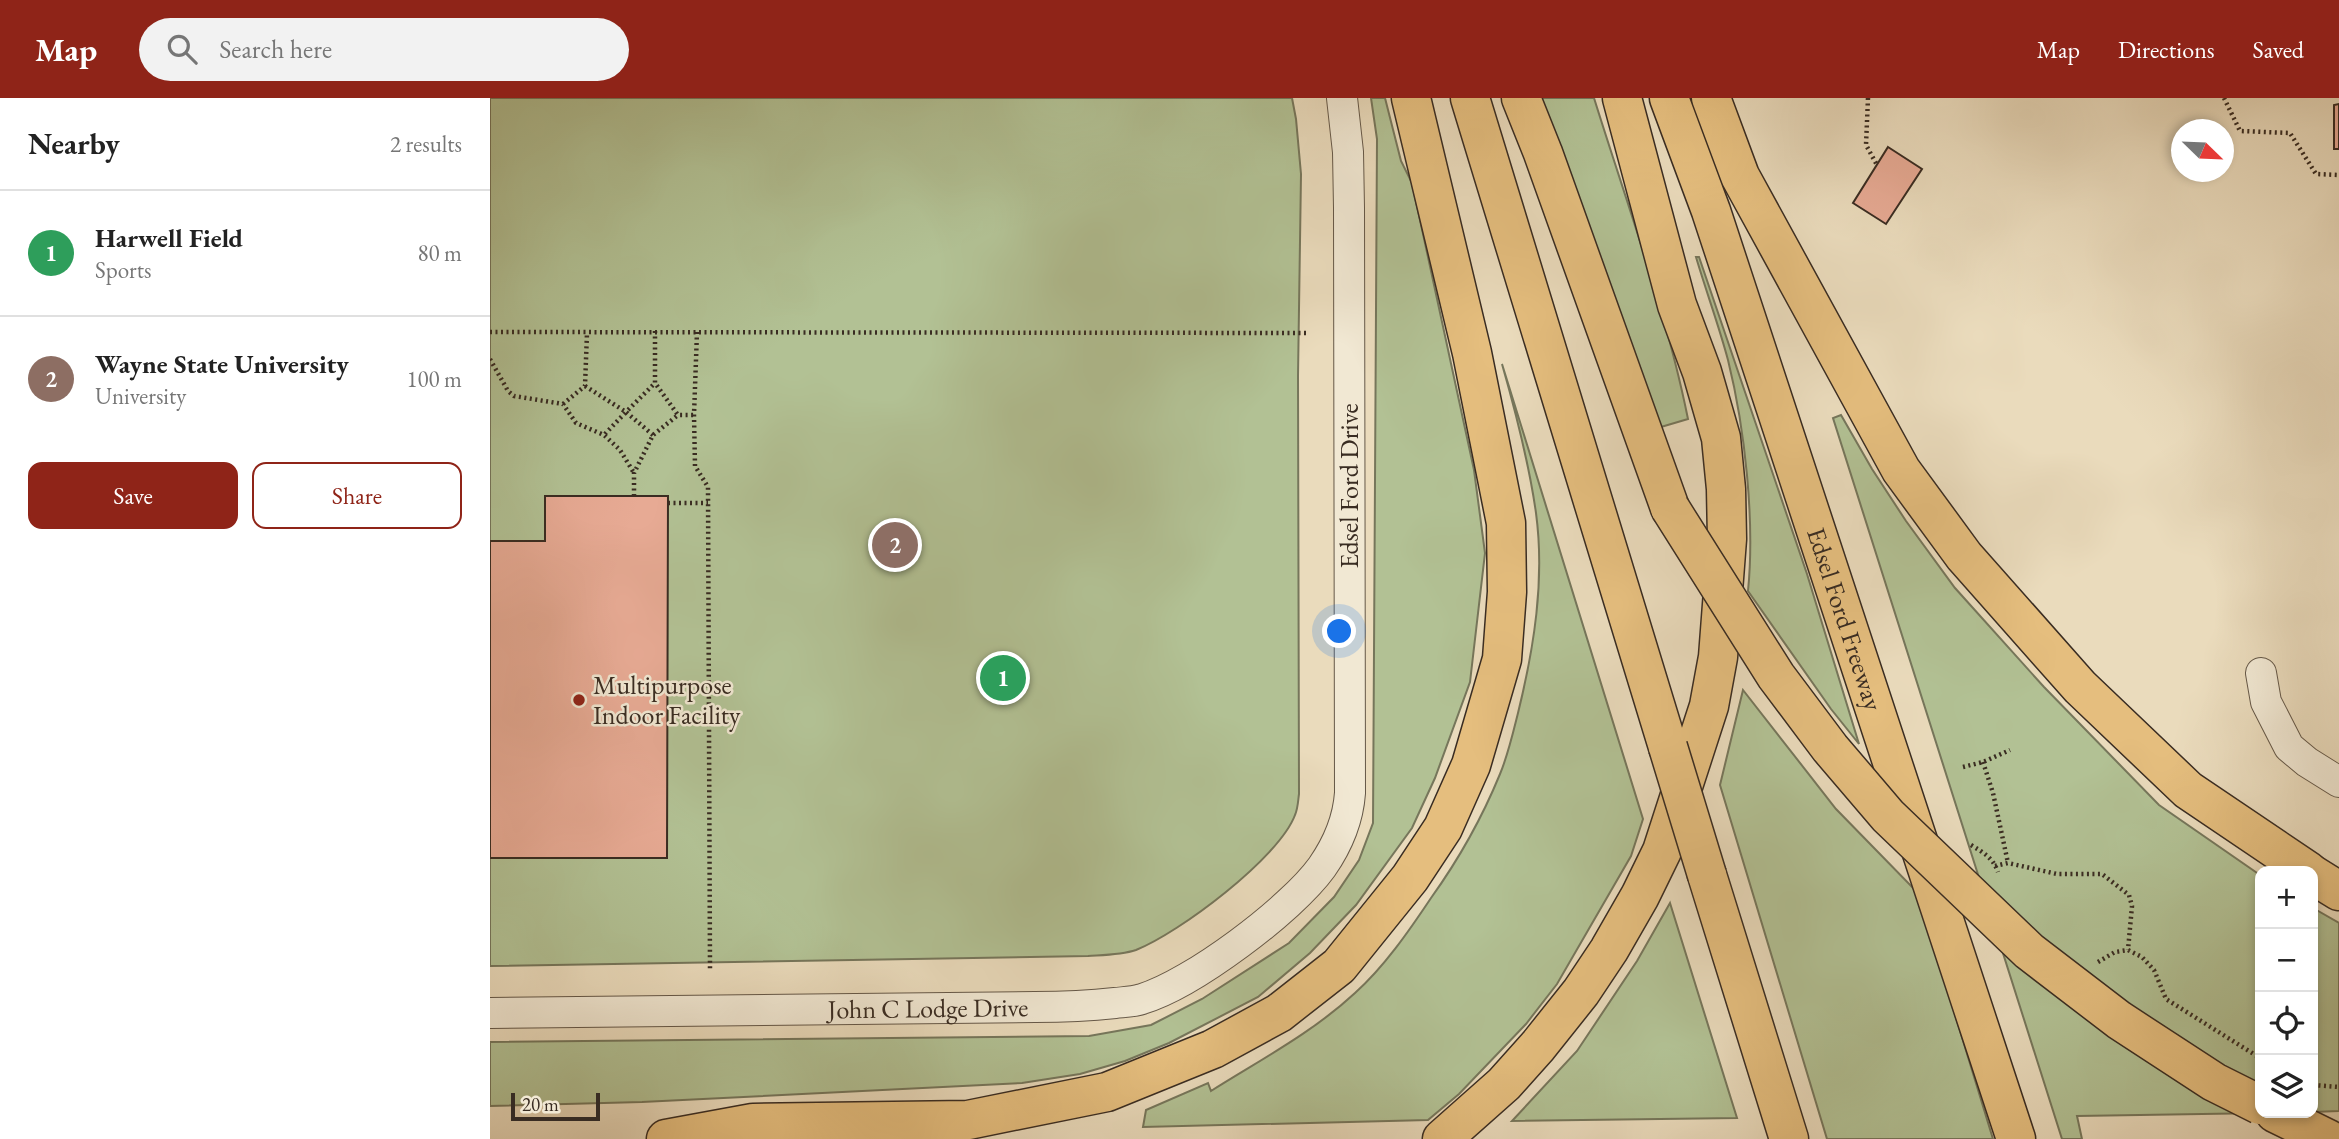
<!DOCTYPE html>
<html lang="en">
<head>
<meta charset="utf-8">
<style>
  body { margin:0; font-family:"EB Garamond",serif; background:#f2f2f2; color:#222 }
  .controls { position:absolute; right:21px; bottom:21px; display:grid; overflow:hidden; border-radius:14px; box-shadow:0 4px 10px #0003 }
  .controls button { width:63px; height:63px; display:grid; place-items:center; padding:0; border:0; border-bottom:2px solid #e0e0e0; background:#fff; color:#222; font:35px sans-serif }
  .compass { position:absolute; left:1681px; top:21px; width:63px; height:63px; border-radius:50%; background:#fff; box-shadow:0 4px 10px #0003; rotate:113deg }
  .scale { position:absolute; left:21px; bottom:18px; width:89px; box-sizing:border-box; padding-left:7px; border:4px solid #392c22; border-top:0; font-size:19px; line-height:24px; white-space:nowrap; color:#392c22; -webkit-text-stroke:5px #f1e8d3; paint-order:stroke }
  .you { position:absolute; left:850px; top:534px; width:24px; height:24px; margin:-18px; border:5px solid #fff; border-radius:50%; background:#1a73e8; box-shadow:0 0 0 10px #1a73e833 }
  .badge { display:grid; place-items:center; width:46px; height:46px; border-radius:50%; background:#8f2418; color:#fff; font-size:23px; font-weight:700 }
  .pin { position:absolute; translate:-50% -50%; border:4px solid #fff; box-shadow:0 2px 7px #0006 }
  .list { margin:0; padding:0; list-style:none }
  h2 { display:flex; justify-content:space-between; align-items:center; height:91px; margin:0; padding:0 28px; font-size:30px }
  h2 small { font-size:23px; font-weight:400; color:#767676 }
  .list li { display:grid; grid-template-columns:46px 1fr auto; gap:21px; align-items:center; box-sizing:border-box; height:126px; padding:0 28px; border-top:2px solid #e0e0e0 }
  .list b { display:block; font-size:26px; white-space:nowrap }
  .list p { margin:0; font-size:23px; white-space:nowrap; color:#767676 }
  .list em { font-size:23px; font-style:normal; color:#767676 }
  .actions { display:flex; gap:14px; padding:21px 28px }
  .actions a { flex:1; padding:16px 0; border:2px solid #8f2418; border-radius:14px; text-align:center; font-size:24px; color:#8f2418 }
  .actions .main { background:#8f2418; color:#fff }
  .icon { flex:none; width:38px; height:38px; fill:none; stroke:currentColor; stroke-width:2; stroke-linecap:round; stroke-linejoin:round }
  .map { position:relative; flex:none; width:1849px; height:1041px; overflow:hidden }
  header { display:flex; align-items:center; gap:42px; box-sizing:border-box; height:98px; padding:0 35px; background:#8f2418; color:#fff }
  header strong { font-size:33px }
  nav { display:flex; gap:38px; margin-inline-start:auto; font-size:24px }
  .search { width:490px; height:63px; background:#f2f2f2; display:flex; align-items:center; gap:18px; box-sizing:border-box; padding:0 24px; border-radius:38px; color:#767676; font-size:26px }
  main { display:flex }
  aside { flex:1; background:#fff }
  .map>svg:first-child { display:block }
  .green { fill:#b2c194; stroke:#76765b; stroke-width:2 }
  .building { fill:#e7aa94; stroke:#392c22; stroke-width:2 }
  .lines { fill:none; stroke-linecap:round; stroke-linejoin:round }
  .street-casing { stroke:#655848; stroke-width:32 }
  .highway-casing { stroke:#392c22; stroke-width:41 }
  .path { stroke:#392c22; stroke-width:4.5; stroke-dasharray:2 3.5; stroke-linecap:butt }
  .street { stroke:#f1e8d3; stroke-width:30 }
  .highway { stroke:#e5be7e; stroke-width:38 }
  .highway-bridge-casing { stroke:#392c22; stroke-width:41; stroke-linecap:butt }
  .highway-bridge { stroke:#e5be7e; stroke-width:38 }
  .poi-dot { fill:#8f2418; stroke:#f1e8d3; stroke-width:2.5 }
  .labels { text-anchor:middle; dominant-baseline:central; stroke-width:5; stroke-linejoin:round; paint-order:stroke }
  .street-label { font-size:26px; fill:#392c22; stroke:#f1e8d3 }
  .poi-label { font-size:26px; fill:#392c22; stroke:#f1e8d3; text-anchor:start }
</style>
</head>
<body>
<header>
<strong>Map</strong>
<div class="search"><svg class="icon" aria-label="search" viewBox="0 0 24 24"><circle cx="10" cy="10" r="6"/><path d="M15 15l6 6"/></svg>Search here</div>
<nav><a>Map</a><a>Directions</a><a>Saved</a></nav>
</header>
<main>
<aside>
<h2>Nearby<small>2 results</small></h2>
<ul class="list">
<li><span class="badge" style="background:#2e9e5b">1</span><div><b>Harwell Field</b><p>Sports</p></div><em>80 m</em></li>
<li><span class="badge" style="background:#8d6e63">2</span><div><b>Wayne State University</b><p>University</p></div><em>100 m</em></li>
</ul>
<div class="actions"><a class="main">Save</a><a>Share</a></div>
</aside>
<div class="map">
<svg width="1849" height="1041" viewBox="0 0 1849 1041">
  <rect width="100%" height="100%" fill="#eadbbc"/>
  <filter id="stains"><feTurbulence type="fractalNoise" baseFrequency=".00286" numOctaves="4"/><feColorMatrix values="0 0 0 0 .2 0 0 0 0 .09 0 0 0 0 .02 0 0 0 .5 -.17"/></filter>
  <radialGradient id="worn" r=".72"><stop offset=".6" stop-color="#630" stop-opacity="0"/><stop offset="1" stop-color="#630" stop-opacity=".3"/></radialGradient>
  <path class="green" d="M0,0H802L806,21L811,76L808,278L809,696C808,703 808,710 805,717C789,760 689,835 646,852C631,857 613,857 598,858L0,868Z
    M881,0H895L911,63L922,85L984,372L995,455L980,584L945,680L922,730L866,807L820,855L768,899L679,945L635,963L590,976L532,985L152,1004L0,1008V944L599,938L661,927L712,901L799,845L844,799L869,762L883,725L887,41Z
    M1047,0H1104C1137,106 1176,212 1198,321L1171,329Z
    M1206,159H1209L1317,476L1369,646L1341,611L1258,493C1265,423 1255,331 1238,262C1229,228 1216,193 1206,159Z
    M1012,266L1153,721L1141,758L1067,886L1036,926L969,996L938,1022L653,1029L656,1012L718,985L721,993C770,962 822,935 865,895C894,869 919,833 941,800C969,761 992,720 1010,676C1018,657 1023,635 1028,615C1044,550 1055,482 1046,415C1039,365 1026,315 1012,266Z
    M1351,317L1382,371L1416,423L1465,490L1554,589L1669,707L1770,777V1015H1775L1587,1018L1592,1041H1572L1343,320Z
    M1253,592L1346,711L1428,795L1503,1041H1337L1230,687Z
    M1180,805L1247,1020L1022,1023L1087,953L1147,863Z
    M1823,810L1849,825V1013L1823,1014Z"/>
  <path class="building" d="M1849,6V51H1844V7Z
    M1398,49L1432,71L1396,126L1363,105Z
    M55,398H178L177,760H0V443H55Z"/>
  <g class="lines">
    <g class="street-casing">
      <g id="street">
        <path d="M1771,575L1776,604L1799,649L1817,664L1849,684"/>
        <path id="s1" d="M0,915L545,909C572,909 598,908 625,905C633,904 643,904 652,901C702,886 801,812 832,769C848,746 858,723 860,695L859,110L858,54L852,0"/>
      </g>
    </g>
    <g class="highway-casing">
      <g id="highway">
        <path d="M980,0L1178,649"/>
        <path d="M1031,0L1053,55L1180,410"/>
        <path id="s2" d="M1179,0L1221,113L1526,1041"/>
        <path d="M1221,0L1250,78L1411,372L1474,458L1590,589L1698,692L1818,773"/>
        <path d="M1217,777L1299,1041"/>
        <path d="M1823,777L1849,793"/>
        <path d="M1785,1015L1838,1041"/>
        <path d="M176,1041L263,1025L478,1022L617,994L723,951L789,915L849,868L920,780L953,730L981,667L1012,561L1017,494L1016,425L982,255L921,0"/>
        <path d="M952,1041L1014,986L1048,948L1091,894L1119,852L1150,798L1172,753L1219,608L1228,559L1237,441L1236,391L1231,340L1212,274L1187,207L1132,0"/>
      </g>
    </g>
    <path class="path" d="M1378,0L1376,47L1387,67
      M1734,0L1750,33L1800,35L1826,76L1849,77
      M165,233V285L188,317H204
      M0,234L817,235
      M207,234L204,317L205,368L218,389L220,871
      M0,261L18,293L24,298L73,306L86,325L114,337L130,352L144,375
      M95,288L136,314L114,337
      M73,306L95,288L97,235
      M163,337L136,314L165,285
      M144,398V375L163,337L188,317
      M178,405H218
      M1493,664L1503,695L1518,765
      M1473,669L1493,664L1520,652
      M1481,747C1494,755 1503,760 1508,774
      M1505,768L1518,765L1567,776H1612L1639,797L1642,808L1638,852
      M1608,864L1625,854L1638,852L1652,859L1664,872L1676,901L1770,960
      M1823,987L1849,989"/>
    <use href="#street" class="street"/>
    <use href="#highway" class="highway"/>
    <g class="highway-bridge-casing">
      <path id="highway-bridge" d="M1180,410L1286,578L1340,650L1398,718L1539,853L1629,922L1724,984L1770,1007
        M1178,649L1217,777"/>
    </g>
    <use href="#highway-bridge" class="highway-bridge"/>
  </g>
  <circle class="poi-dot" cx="89" cy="602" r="7"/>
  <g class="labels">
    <g class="street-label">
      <text transform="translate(859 388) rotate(-90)">Edsel Ford Drive</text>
      <text stroke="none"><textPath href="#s2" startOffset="550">Edsel Ford Freeway</textPath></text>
      <text stroke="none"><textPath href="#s1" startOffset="438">John C Lodge Drive</textPath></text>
    </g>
    <g class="poi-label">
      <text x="103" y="587">Multipurpose<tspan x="103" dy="30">Indoor Facility</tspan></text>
    </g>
  </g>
  <rect width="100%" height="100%" filter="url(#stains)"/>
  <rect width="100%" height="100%" fill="url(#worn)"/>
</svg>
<div class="controls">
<button>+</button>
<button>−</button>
<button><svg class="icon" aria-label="locate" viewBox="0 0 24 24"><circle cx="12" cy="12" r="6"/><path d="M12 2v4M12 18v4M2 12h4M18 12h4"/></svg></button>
<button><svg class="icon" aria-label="layers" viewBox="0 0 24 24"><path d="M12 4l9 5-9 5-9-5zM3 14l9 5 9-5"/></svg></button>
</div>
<svg class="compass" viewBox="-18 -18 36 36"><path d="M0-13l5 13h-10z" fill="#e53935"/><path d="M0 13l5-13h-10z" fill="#767676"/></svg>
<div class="scale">20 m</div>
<div class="you"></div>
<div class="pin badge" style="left:513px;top:580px;background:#2e9e5b">1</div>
<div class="pin badge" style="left:405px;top:447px;background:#8d6e63">2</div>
</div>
</main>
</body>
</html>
